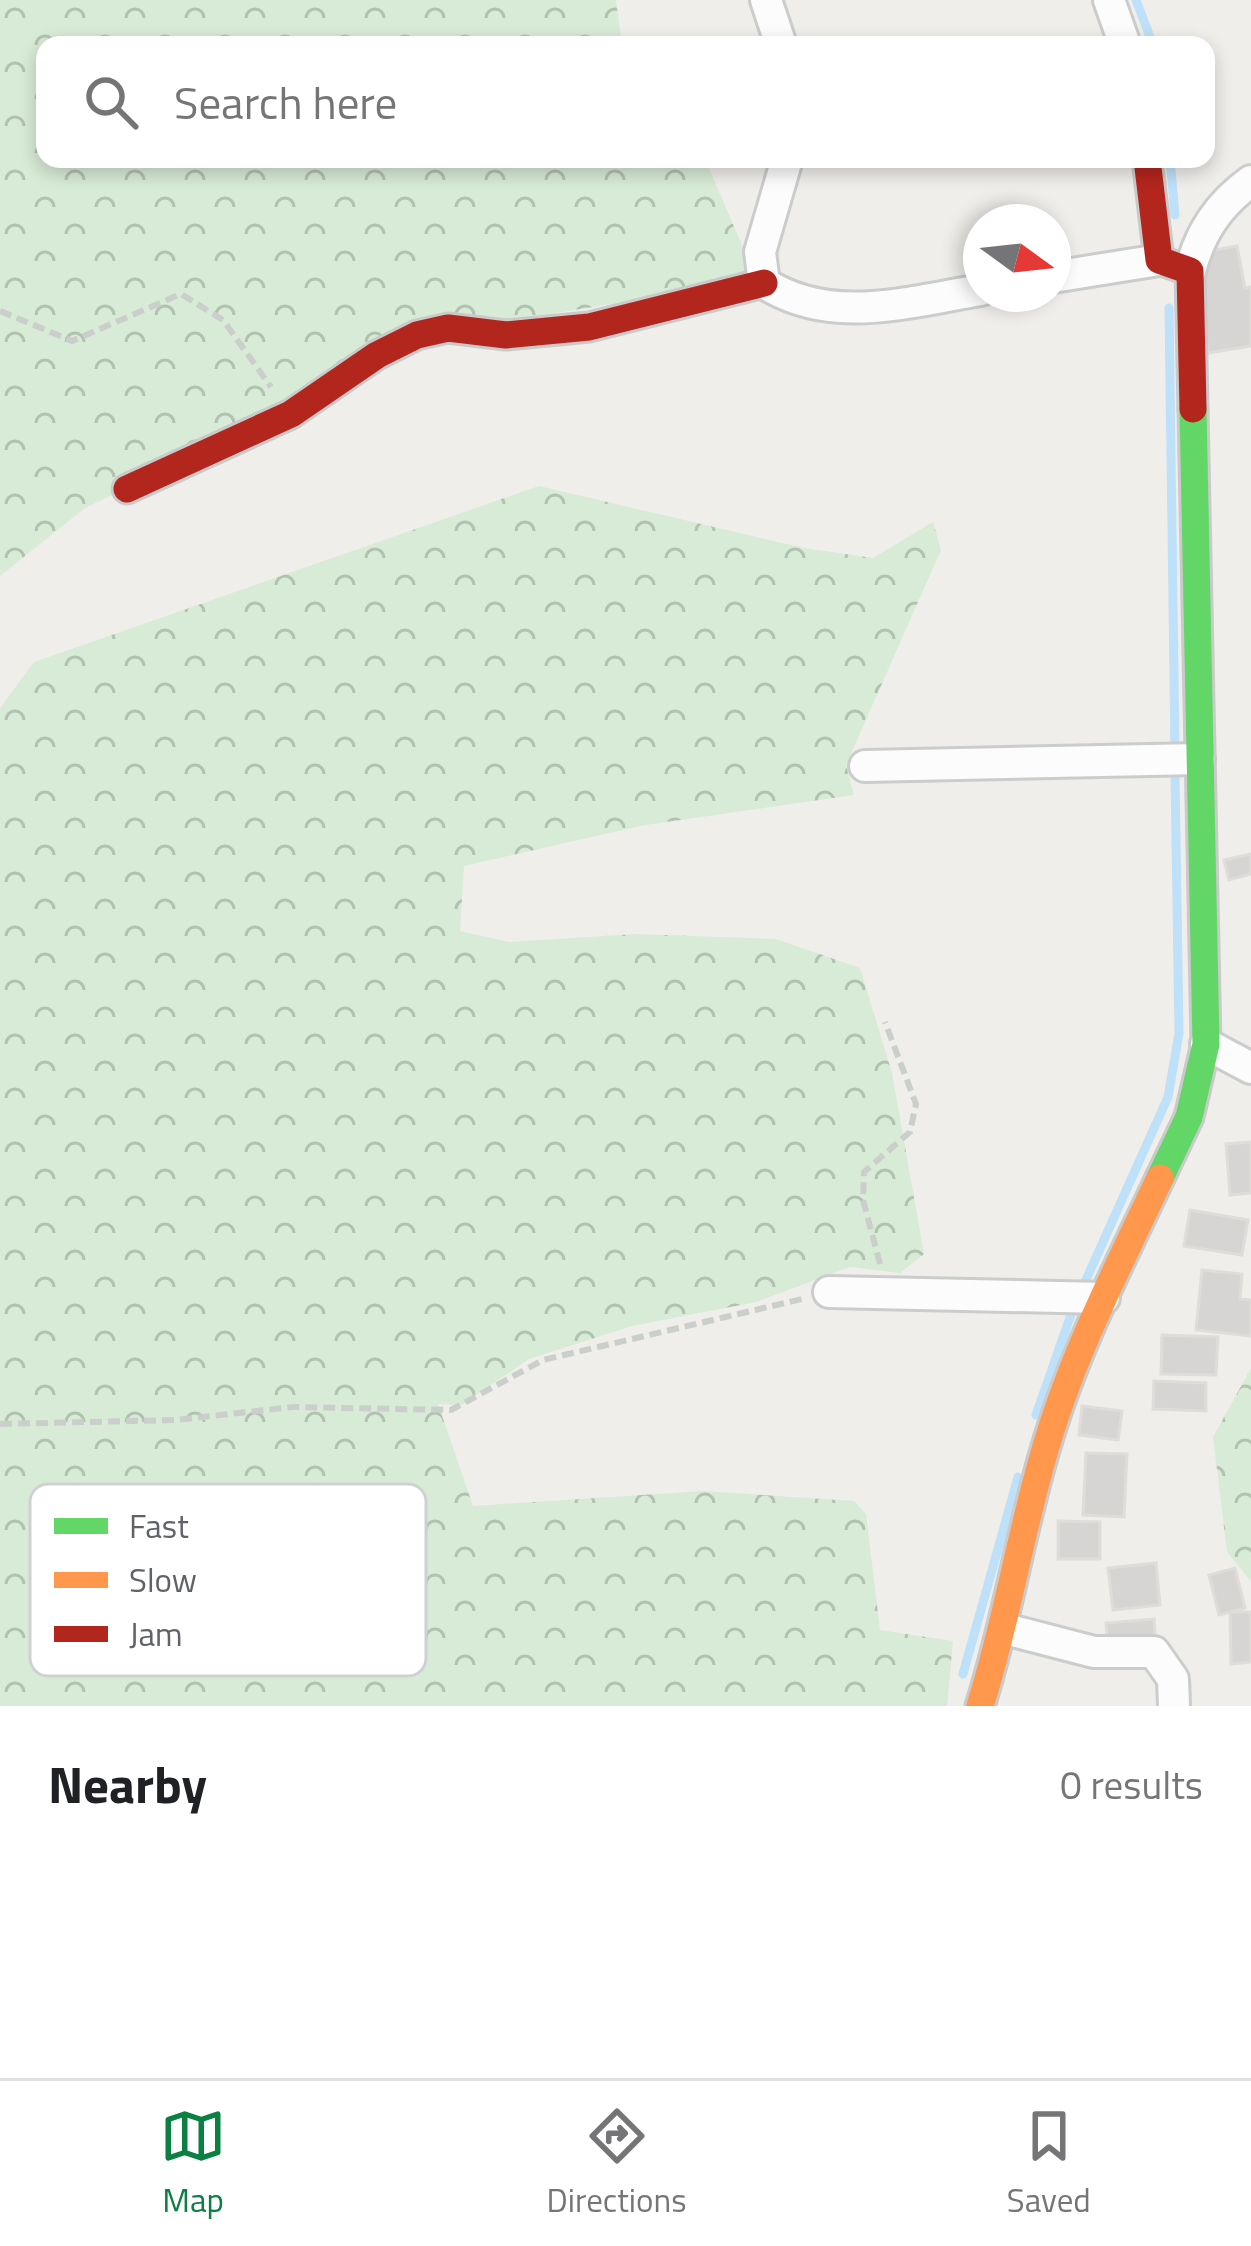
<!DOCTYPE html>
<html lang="en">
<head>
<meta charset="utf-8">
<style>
  body { margin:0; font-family:"Titillium Web",sans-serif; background:#f6f6f6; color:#202124 }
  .compass { position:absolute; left:963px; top:204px; width:108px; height:108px; border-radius:50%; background:#fff; box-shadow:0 6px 18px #0003; rotate:105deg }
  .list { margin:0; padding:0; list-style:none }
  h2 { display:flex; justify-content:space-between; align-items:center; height:156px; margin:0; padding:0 48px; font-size:51px }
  h2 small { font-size:39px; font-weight:400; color:#757577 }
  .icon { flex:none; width:66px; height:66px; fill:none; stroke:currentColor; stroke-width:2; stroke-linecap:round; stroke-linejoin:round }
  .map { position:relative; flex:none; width:1251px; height:1706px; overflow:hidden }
  .search { position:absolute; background:#fff; box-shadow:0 6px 18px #0003; left:36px; right:36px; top:36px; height:132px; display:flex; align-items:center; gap:30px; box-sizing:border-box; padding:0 42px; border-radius:24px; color:#757577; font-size:45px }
  .sheet { height:372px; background:#fff }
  nav { display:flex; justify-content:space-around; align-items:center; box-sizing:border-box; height:168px; border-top:3px solid #e0e0e0; background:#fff; font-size:33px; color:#757577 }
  nav a { display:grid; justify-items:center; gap:6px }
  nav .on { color:#0b8043 }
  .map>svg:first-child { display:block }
  .forest { fill:url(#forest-crowns) }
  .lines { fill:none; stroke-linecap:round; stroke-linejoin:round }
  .stream { stroke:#bfe0f9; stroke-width:9 }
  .building { fill:#d6d5d3; stroke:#deddd9; stroke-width:3 }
  .street-casing { stroke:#cbcccc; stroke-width:36 }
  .fast-casing { stroke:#cacacb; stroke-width:33 }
  .slow-casing { stroke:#cacacb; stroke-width:33 }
  .jam-casing { stroke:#cacacb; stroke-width:33 }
  .path { stroke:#cacfcc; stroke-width:6; stroke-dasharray:12 6; stroke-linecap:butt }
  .street { stroke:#fdfcfc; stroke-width:30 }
  .fast { stroke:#63d668; stroke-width:27 }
  .slow { stroke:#ff974d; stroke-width:27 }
  .jam { stroke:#b3261e; stroke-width:27 }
  .key { fill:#fff; stroke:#cfd0d2; stroke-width:3 }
  .key-label { font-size:33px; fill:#5f6368 }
</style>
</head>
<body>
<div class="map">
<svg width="1251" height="1706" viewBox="0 0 1251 1706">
  <defs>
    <pattern id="forest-crowns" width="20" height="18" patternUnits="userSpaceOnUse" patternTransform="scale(3)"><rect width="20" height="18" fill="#d8ebd6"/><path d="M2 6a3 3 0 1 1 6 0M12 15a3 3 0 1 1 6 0" fill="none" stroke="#b2c2b1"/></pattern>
  </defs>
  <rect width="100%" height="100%" fill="#efeeea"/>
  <path class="forest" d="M0,0H616L622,45H45V159H705L757,280L459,329L85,508L0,576Z
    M539,486L804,548L873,558L933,522L941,550L846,765L854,795L645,825L464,866L460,931L509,942L636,934L776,939L860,968L892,1073L924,1254L900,1273L850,1267L756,1302L632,1326L529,1359L462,1405L438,1404L473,1506L703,1491L854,1501L866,1514L880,1630L953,1641L947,1706H0V708L34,662Z
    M1251,1368V1581L1227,1552L1213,1437Z"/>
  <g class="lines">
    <path class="stream" d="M1136,0L1153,45
      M1170,159L1175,215
      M1169,308L1175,752
      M1081,1291L1168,1097L1179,1033L1175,775
      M1036,1415L1074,1306
      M963,1674L1018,1477"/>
  </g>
  <path class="building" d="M1237,246L1245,288L1251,287V346L1208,353L1198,253Z
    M1251,854V874L1229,880L1224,860Z
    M1251,1142V1193L1230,1195L1226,1144Z
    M1190,1210L1248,1220L1242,1255L1184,1246Z
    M1202,1270L1242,1274L1240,1299L1251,1300V1336L1196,1330Z
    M1162,1335L1218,1337L1216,1375L1161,1374Z
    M1154,1381L1206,1383V1411L1153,1409Z
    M1082,1406L1122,1411L1118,1440L1079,1435Z
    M1086,1453L1127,1454L1124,1517L1083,1515Z
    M1058,1521L1100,1522V1559H1058Z
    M1156,1563L1160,1605L1113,1610L1108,1568Z
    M1235,1568L1245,1608L1219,1615L1209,1575Z
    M1230,1612H1251V1662L1231,1664Z
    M1154,1619L1156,1647L1108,1651L1106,1623Z"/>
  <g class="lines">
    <g class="street-casing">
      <path id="street" d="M766,0L781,45
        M1109,0L1125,45
        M787,159L760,252L764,283C831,326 907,302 981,290
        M1190,271C1200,232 1219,204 1251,181
        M1053,277L1159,260
        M865,766L1199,759
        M1206,1044L1251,1068
        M829,1292L1104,1298
        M1005,1629L1094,1652H1154L1173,1679L1174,1706"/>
    </g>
    <g class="fast-casing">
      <path id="fast" d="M1160,1178L1189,1117L1206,1044L1193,409"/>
    </g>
    <g class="slow-casing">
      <path id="slow" d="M980,1706C1008,1618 1021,1527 1048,1440C1075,1350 1120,1263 1160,1178"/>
    </g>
    <g class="jam-casing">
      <path id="jam" d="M1147,159L1159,260L1190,271L1193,409
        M127,489L291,414L377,355L417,335L448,328L506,335L589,327L764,283"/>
    </g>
    <path class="path" d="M0,311L72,341L181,294L223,320L271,387
      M880,1264L863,1200L864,1172L910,1132L916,1104L885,1022
      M0,1424L176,1420L293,1407L451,1410L543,1360L802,1299"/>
    <use href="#street" class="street"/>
    <use href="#fast" class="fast"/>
    <use href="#slow" class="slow"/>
    <use href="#jam" class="jam"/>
  </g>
  <rect x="30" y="1484" width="396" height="192" rx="18" class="key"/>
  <rect x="54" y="1518" width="54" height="16" fill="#63d668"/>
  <rect x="54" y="1572" width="54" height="16" fill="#ff974d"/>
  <rect x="54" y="1626" width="54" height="16" fill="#b3261e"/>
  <g class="key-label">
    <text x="129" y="1538">Fast</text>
    <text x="129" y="1592">Slow</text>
    <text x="129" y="1646">Jam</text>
  </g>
</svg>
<svg class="compass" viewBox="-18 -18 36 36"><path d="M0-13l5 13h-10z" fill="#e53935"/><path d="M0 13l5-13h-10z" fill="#757577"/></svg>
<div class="search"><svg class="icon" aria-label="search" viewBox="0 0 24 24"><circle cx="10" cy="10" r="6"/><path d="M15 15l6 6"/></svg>Search here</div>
</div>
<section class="sheet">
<h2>Nearby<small>0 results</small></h2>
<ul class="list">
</ul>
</section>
<nav>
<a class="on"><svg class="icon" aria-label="map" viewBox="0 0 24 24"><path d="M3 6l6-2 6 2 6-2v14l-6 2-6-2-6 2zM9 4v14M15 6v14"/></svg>Map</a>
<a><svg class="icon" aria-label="directions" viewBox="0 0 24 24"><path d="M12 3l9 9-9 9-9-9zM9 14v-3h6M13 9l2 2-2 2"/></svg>Directions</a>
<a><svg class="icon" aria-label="saved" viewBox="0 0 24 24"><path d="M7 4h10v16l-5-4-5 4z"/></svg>Saved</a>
</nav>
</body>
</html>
